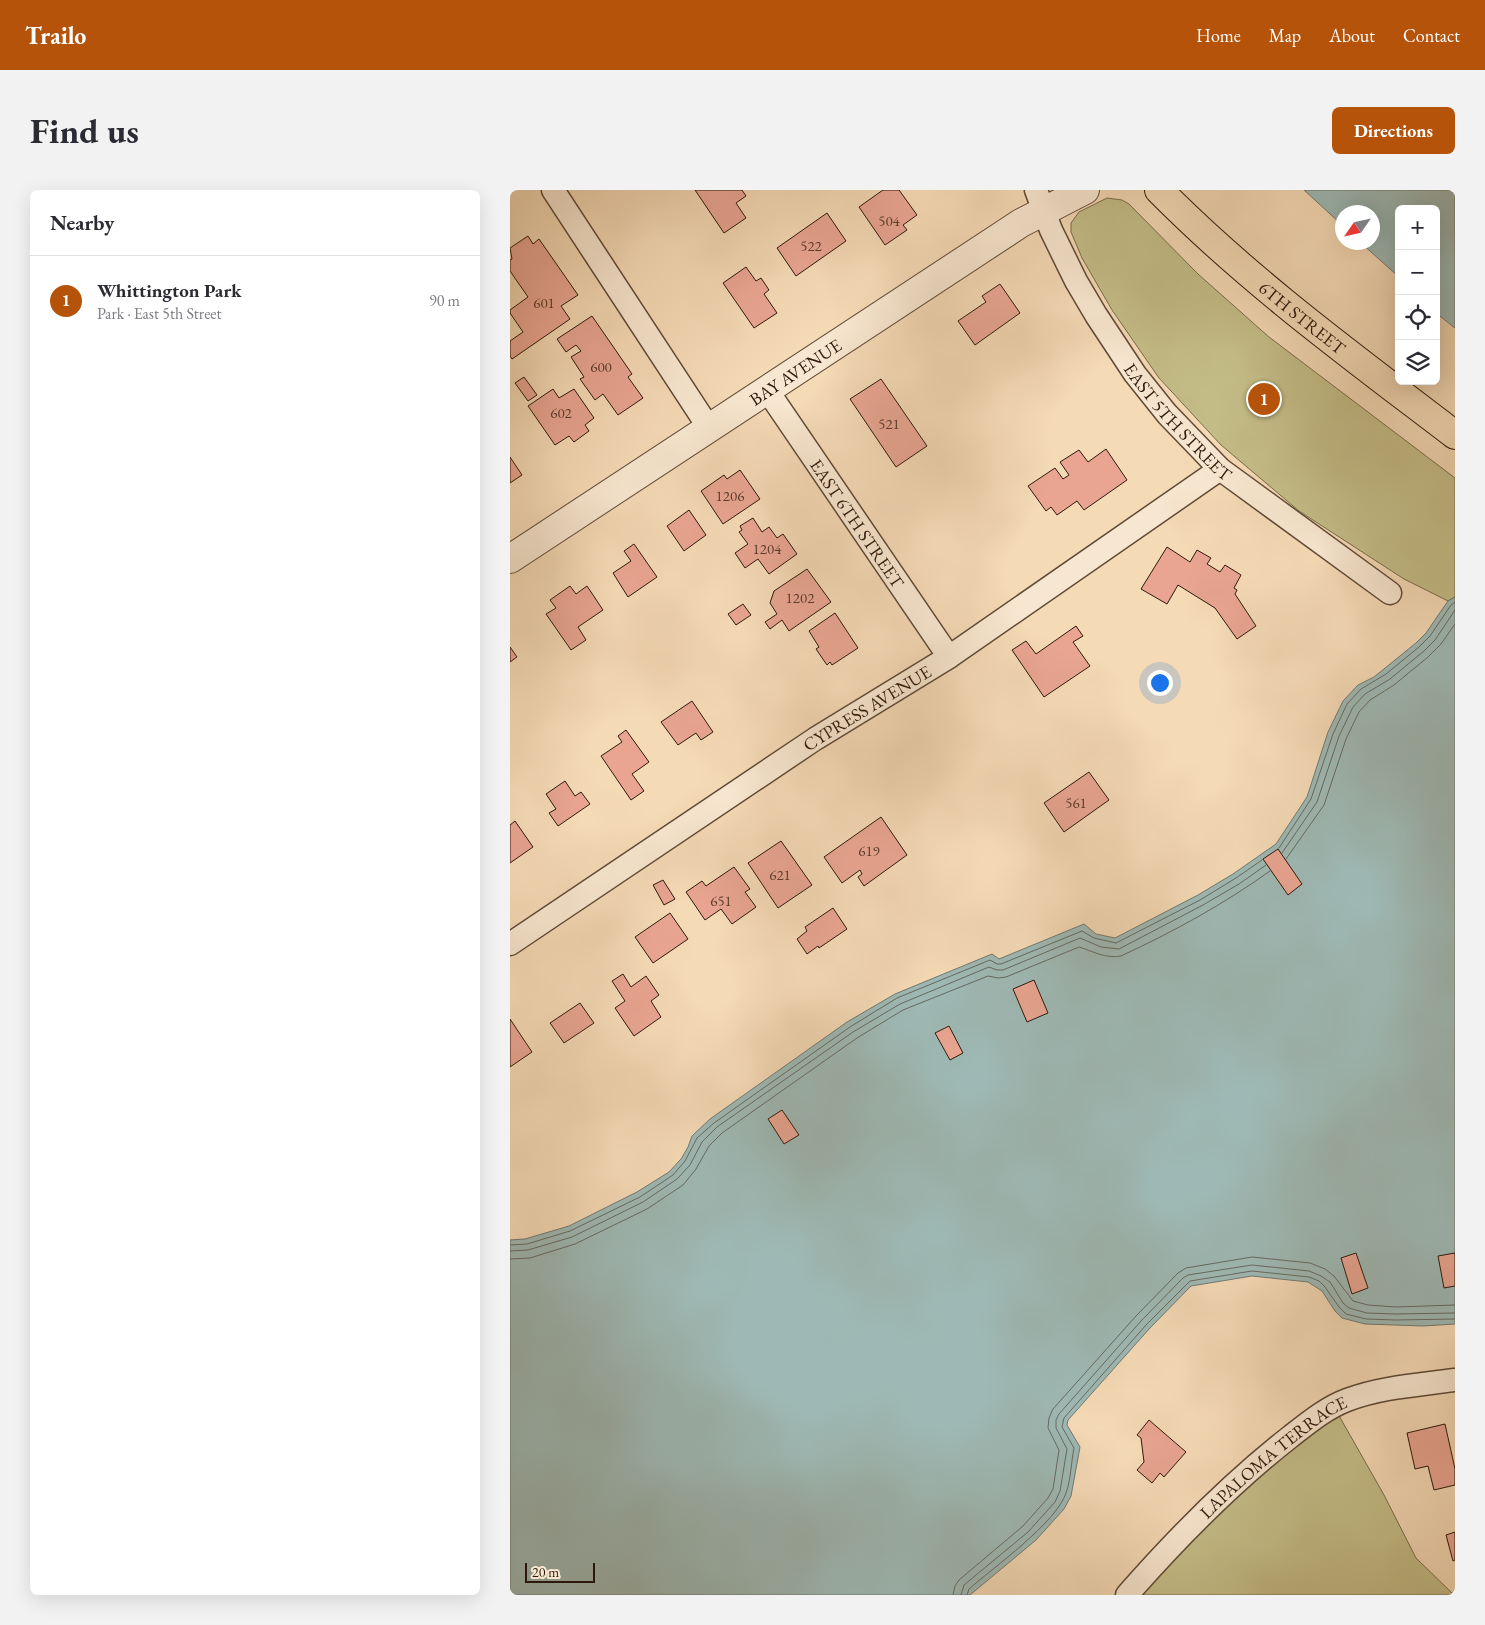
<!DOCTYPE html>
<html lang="en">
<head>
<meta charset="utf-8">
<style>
  body { margin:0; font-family:"EB Garamond",serif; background:#f2f2f3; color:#2b2b33 }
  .controls { position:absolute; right:15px; top:15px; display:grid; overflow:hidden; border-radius:8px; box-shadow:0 5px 20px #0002 }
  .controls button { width:45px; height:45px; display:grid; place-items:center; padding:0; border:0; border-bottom:1px solid #e1e1e2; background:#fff; color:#2b2b33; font:25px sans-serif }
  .compass { position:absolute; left:825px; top:15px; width:45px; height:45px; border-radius:50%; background:#fff; box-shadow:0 5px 20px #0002; rotate:236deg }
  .scale { position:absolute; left:15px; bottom:12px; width:70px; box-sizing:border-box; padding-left:5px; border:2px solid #2d190b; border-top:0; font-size:14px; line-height:18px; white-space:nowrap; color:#2d190b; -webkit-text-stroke:4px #f8e7d0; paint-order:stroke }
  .you { position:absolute; left:649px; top:492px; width:18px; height:18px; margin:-12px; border:4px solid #fff; border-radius:50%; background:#1a73e8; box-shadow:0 0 0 8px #1a73e833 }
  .badge { display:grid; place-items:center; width:32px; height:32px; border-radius:50%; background:#b45309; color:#fff; font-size:16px; font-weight:700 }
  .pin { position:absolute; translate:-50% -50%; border:2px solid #fff; box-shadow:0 1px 5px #0006 }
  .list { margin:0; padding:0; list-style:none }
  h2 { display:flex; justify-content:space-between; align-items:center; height:65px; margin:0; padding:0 20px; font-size:21px }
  h2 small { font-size:16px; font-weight:400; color:#7c7c81 }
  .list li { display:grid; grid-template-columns:32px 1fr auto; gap:15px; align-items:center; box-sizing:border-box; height:90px; padding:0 20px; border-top:1px solid #e1e1e2 }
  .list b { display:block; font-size:19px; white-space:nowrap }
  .list p { margin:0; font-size:16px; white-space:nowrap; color:#7c7c81 }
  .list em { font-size:16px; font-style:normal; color:#7c7c81 }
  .icon { flex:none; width:28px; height:28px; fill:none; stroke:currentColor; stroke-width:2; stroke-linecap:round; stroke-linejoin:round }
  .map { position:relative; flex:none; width:945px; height:1405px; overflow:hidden; border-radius:8px }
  header { display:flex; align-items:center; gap:30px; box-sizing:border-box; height:70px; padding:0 25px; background:#b45309; color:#fff }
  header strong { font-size:24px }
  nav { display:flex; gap:28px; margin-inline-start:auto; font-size:18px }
  .intro { display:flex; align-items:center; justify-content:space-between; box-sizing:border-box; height:120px; padding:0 30px }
  h1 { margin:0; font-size:35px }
  .button { padding:12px 22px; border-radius:8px; background:#b45309; color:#fff; font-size:18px; font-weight:700 }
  main { display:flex; gap:30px; padding:0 30px }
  aside { flex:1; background:#fff; border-radius:8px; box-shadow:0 5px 20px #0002 }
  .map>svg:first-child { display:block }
  .green { fill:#c4bd88; stroke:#786b4a }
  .water { fill:#9eb9b5; stroke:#717971 }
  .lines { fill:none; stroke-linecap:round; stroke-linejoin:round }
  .shore { stroke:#666960; stroke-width:1 }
  .building { fill:#e9a592; stroke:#2d190b }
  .minor-casing { stroke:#5f4936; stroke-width:25 }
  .tertiary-casing { stroke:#5f4936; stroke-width:30 }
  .primary-casing { stroke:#2d190b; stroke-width:30 }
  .minor { stroke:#f8e7d0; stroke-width:22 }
  .tertiary { stroke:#f8e7d0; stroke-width:28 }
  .primary { stroke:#f5dab6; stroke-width:28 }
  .labels { text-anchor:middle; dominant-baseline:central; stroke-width:5; stroke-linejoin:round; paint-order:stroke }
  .number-label { font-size:15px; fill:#5c3c2d }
  .street-label { font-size:18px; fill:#2d190b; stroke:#f8e7d0 }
</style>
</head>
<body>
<header>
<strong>Trailo</strong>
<nav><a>Home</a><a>Map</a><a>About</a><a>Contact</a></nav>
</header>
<div class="intro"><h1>Find us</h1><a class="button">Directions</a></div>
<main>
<aside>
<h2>Nearby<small></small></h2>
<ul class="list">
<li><span class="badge">1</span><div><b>Whittington Park</b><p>Park · East 5th Street</p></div><em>90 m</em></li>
</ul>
</aside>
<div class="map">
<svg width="945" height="1405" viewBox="0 0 945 1405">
  <rect width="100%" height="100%" fill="#f5dab6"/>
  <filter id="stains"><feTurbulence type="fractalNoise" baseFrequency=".004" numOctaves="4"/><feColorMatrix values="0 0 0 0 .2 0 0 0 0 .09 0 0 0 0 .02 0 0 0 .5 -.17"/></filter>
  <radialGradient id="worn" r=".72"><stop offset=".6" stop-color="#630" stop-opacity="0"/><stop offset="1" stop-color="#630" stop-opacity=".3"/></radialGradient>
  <path class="green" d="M597,8L612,10L619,14L688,84L759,147L945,288V407L938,411L894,389L789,321L711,255L649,188L602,120L572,68L561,42V33L569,22Z
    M828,1224L874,1305L906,1368L944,1405H632C676,1354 723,1306 776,1263C792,1250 810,1237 828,1224Z"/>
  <path class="water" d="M794,0H945V138L926,123V19H889V87L851,53L862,52V22H832V35Z
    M945,407V1134L913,1136L885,1135L855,1134L832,1128L825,1121L812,1101L798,1092L742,1086L681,1096L640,1138L558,1230L557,1235L570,1257L561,1306L554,1319L526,1350L460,1405H0V1050L15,1049L59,1036L127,1002L159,982L171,969L178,957L182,946L200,929L337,832L385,804L482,764L489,769L574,734L586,744L605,748L688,705L723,684L766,654L797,607L818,542L833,511L848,495L864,487L906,453L916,443L938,411Z"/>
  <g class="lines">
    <path class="shore" d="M769,658L801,609L823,544L837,514L851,499L876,484L909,457L920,446L941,415L945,412
      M772,663L807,612L829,546L843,517L855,504L880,489L914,461L925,450L945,420
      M776,669L814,615L836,549L849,522L860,510L884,495L918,467L931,454L945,434
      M0,1055L17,1054L60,1041L130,1007L163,985L175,971L187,948L204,933L340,837L387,808L480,770L487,774H491L572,741L584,748L606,753L690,710L726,688L752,670
      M0,1061L18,1060L62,1047L133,1012L167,989L180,975L192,952L207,937L343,842L390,814L479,777L487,780H493L570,748L591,757L609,759L693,715L729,694L756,675
      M0,1069L20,1068L65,1054L137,1019L173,995L186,979L199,956L212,943L347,848L393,820L478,786L488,788L496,787L569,757C582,761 596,769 611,766C663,742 714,714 760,681
      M443,1405L445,1396L449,1390L513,1336L538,1308L543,1299L549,1260L538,1238L539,1228L543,1219L626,1126L668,1083L676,1078L742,1067L800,1073L815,1079L824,1086L843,1111L858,1115L886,1117L945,1115
      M451,1405L454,1395L518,1342L545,1312L550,1301L557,1259L546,1238V1230L549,1224L631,1131L673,1088L678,1085L742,1075L799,1081L811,1086L820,1092L833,1113L839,1118L857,1123L886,1124L945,1123
      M457,1405L459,1399C484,1377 546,1333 556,1303C561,1289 561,1273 564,1258L552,1237L554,1228L636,1135L680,1091L742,1081L799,1087L809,1091L815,1097L829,1117L836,1124L856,1129L886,1130L945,1129"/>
  </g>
  <path class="building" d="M185,0H232L236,6L226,13L236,28L214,43Z
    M373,0H389L407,25L393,35L397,40L375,55L349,17Z
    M317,23L336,51L286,86L267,58Z
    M18,46L23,54L29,49L68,105L51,116L60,129L2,169L0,166V151L13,142L0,123V120L18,107L0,81V70L2,69L0,58Z
    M236,77L246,91L251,88L259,100L254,104L267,123L244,138L213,93Z
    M490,94L510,123L465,155L448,131L476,112L472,106Z
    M82,126L122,184L118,187L133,208L108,225L93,204L85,210L70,189L74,187L61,167L71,161L66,155L56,162L47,149Z
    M14,187L27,205L18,211L5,193Z
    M371,189L417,256L386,277L340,209Z
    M43,199L49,208L64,199L84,228L75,235L79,241L64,252L59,246L45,255L18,216Z
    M596,259L617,290L574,320L567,311L547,325L541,317L536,321L518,296L545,278L553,289L559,285L550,272L569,260L578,272Z
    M0,267L12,285L0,293Z
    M230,280L250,309L213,334L191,301L214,285L217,289Z
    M179,320L196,345L174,361L157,336Z
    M243,328L252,342L259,337L267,348L273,344L287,364L259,384L248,369L235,378L225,363L238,354L229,342L232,340L230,336Z
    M124,354L147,387L118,407L103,383L121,371L114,361Z
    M657,357L680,372L687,360L701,368L697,374L710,382L715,375L731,385L724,398L727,400L725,404L746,436L727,449L705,418L668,395L657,414L631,399Z
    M297,379L321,412L279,441L272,430L260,439L255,432L267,424L260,413L264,401Z
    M60,396L66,404L77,396L93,420L68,437L76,450L61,460L36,424L46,418L40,410Z
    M233,414L241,425L226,435L218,424Z
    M325,423L348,458L322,475L320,472L317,475L306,459L309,457L299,441Z
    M566,436L573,446L563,452L580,476L534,507L502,460L516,451L526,464Z
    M0,457L7,467L0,472Z
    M182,511L203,542L191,550L186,543L168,555L151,532Z
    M116,540L139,572L122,584L134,601L121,610L91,566L112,552L108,546Z
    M579,582L599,610L554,642L534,613Z
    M55,591L65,606L71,602L80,614L48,636L39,623L46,619L36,604Z
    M371,627L397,665L354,696L348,687L352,684L350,680L332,693L314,667Z
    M5,631L23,657L0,673V635Z
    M271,651L302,695L268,718L238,673Z
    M768,659L792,694L778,705L753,669Z
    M224,677L240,699L235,702L246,717L222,734L211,719L195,730L176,702L192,691L196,696Z
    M153,690L165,709L154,715L143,695Z
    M323,718L337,739L309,758L308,756L297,764L287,749L297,741L295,737Z
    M160,723L178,749L143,773L125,747Z
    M113,784L121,797L136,786L149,805L141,811L151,827L124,846L105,818L115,811L102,791Z
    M524,790L538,823L517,832L503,799Z
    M70,813L84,833L54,853L40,833Z
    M0,829L22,862L0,877Z
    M439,836L453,863L440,870L425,843Z
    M272,920L289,945L274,954L258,929Z
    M846,1063L858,1098L842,1104L831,1068Z
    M945,1063V1096L934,1098L928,1066Z
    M639,1230L676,1262L654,1287L650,1283L642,1293L627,1280L634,1272L631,1248L627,1245Z
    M935,1234L945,1279V1295L924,1300L918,1276L905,1279L897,1243Z
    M945,1342V1370L943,1371L936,1345Z"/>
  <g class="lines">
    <g class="minor-casing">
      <g id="minor">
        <path d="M43,0L199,238"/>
        <path id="s1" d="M526,0L541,40L566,91L586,125L625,184L657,224L710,279L880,403"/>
        <path id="s2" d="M257,200L439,467"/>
        <path id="s3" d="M0,754L305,549L439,467L710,279"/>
        <path id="s4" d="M617,1405C667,1348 720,1294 780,1247C798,1233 816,1218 837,1210C871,1197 909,1195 945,1190"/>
      </g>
    </g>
    <g class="tertiary-casing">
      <g id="tertiary">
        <path id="s5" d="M0,369L511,33L575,0"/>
      </g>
    </g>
    <g class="primary-casing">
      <g id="primary">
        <path id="s6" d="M649,0C740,92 843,167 945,245"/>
      </g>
    </g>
    <use href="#minor" class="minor"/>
    <use href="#tertiary" class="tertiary"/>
    <use href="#primary" class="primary"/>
  </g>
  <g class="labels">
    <g class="number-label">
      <text x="379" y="30">504</text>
      <text x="301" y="55">522</text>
      <text x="34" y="112">601</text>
      <text x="91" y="176">600</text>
      <text x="51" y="222">602</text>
      <text x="379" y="233">521</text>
      <text x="220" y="305">1206</text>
      <text x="257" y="358">1204</text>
      <text x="290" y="407">1202</text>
      <text x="566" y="612">561</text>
      <text x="359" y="660">619</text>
      <text x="270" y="684">621</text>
      <text x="211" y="710">651</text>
    </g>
    <g class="street-label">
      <text stroke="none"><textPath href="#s6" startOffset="192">6TH STREET</textPath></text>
      <text stroke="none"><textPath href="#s5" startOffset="341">BAY AVENUE</textPath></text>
      <text stroke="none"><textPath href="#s1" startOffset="274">EAST 5TH STREET</textPath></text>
      <text stroke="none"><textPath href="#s2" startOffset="161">EAST 6TH STREET</textPath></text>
      <text stroke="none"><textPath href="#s3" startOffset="428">CYPRESS AVENUE</textPath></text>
      <text stroke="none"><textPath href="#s4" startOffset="202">LAPALOMA TERRACE</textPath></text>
    </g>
  </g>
  <rect width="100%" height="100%" filter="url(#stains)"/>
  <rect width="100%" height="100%" fill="url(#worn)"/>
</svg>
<div class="controls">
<button>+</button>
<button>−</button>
<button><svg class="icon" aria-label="locate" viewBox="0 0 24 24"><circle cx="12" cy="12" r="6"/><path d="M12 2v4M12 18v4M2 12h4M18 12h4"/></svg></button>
<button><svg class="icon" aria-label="layers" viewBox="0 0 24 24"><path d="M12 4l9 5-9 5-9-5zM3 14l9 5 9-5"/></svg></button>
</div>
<svg class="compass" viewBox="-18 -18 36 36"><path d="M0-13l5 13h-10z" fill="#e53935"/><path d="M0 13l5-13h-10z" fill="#7c7c81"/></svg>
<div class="scale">20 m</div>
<div class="you"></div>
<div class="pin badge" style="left:754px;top:209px">1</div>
</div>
</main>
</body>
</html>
